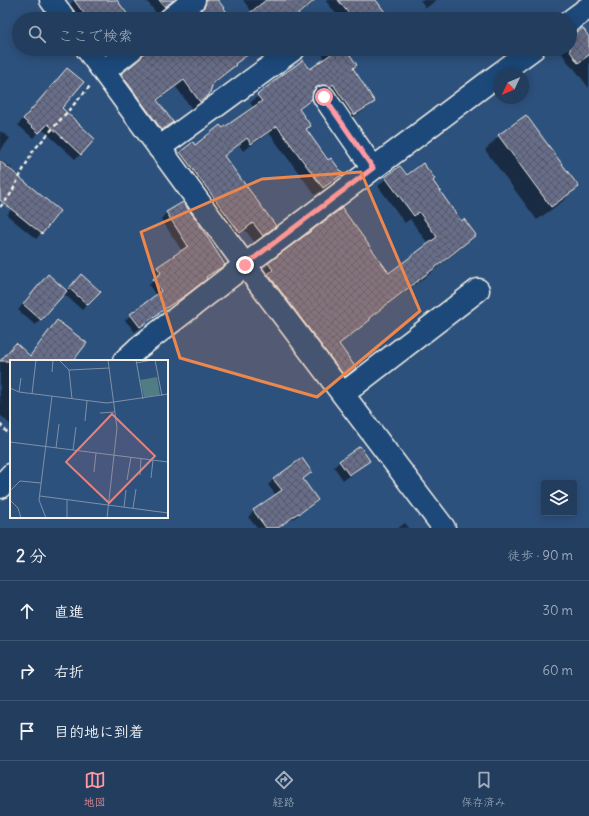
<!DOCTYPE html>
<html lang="ja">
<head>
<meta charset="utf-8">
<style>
  body { margin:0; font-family:Delius,"Klee One",sans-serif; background:#2a4464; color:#f1f3f6 }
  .controls { position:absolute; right:12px; bottom:12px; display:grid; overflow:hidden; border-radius:4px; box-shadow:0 2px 10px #0003 }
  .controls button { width:36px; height:36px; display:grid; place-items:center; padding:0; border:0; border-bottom:1px solid #3f5673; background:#223d5e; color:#f1f3f6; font:20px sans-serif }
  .compass { position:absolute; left:493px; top:68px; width:36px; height:36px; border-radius:50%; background:#223d5e; box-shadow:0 2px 10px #0003; rotate:226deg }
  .stop { position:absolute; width:12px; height:12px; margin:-9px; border:3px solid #ff9aa2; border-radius:50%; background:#fff }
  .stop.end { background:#ff9aa2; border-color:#fff; box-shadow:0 1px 4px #0008 }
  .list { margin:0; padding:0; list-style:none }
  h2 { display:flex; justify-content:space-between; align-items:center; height:52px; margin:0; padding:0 16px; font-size:17px }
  h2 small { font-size:13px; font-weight:400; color:#a2aebc }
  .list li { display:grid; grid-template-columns:26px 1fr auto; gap:12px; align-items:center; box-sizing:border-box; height:60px; padding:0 16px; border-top:1px solid #3f5673 }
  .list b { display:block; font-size:15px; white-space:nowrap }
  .list em { font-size:13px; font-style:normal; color:#a2aebc }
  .icon { flex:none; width:22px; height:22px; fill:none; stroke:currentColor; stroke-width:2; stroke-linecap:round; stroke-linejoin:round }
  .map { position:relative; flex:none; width:589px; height:528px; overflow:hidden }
  .search { position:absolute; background:#223d5e; box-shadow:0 2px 10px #0003; left:12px; right:12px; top:12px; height:44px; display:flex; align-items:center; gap:10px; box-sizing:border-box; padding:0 14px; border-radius:22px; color:#a2aebc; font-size:15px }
  .sheet { height:232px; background:#223d5e }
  nav { display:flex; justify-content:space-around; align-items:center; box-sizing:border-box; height:56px; border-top:1px solid #3f5673; background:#223d5e; font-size:11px; color:#a2aebc }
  nav a { display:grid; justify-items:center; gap:2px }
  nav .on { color:#ff9aa2 }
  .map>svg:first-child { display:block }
  .shadow { fill:#0007 }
  .building { fill:url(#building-cross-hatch); stroke:#f4f1e8 }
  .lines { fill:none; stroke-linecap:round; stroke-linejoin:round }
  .minor-casing { stroke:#f4f1e8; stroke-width:25 }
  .path { stroke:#f4f1e8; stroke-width:2.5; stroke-dasharray:4 3; stroke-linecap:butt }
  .minor { stroke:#1f4a7a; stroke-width:22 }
  .route { stroke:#ff9aa2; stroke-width:5 }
  .marked { fill:#ec874e; fill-opacity:0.2; stroke:#ec874e; stroke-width:3; stroke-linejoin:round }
  .inset-road { fill:none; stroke:#7d91a8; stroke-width:1 }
  .view { fill:#e4827e; fill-opacity:0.15; stroke:#e4827e; stroke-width:2 }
  .inset-edge { fill:none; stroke:#f4f1e8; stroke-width:2 }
</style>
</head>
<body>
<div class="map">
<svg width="589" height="528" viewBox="0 0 589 528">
  <defs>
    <pattern id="building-cross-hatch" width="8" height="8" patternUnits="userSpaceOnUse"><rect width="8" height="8" fill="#676e8a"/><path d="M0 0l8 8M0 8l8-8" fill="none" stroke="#565965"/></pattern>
  </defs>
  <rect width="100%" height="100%" fill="#2d517d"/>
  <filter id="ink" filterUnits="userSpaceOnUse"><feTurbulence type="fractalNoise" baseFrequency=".025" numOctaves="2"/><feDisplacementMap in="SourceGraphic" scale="8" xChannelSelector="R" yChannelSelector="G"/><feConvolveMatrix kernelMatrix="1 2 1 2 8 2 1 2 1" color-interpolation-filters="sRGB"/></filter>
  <g filter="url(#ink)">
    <path class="shadow" d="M74,0H116L130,19H75L67,7Z
      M146,0H174L157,14Z
      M196,0H217L230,19H192L198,14L199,7Z
      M243,0H316L293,19H243L252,12Z
      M325,0H374L389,19H340Z
      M420,0H437L426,8Z
      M570,38L589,39V88L573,67L572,68L559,49H570Z
      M89,49H112L98,60Z
      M134,49H256L234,65L227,73L211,85L209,95L201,103L192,109L176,87L156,102L171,122L164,130L154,137L114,82L121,75L136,63L137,56Z
      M329,49H356L349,55L352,69L374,101L366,109L346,122L322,94L314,92L312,93L311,99L299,110L310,125L305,130L328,161L341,174L334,182L315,195L269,133L243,151L239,145L223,157L274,226L267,234L255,243L245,230L232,240L173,160L181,153L195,146L222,130L254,108L250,103L258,96L279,79L309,70L325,59L323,55Z
      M62,75L60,108L81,154L75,159L42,129L33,138L18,125Z
      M0,131L10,138L0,151Z
      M499,136L577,187L563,201L537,220L485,150Z
      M0,160L12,168L10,171L41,233L36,239L7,215L13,207L0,197Z
      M406,176L432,181L461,223L475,235L467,243L427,276L368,319L360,328L338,345L354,368L346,377L336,384L260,273L269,264L342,209L389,275L429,245L410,219L405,223L378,186L386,178Z
      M183,203L224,265L219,269V267L201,279L200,284L179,300L159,313L135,332L125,320L131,315L156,296L149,285L156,278L152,273L158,267L182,251L161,219L166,213Z
      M81,275L99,292L82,310L63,293L35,325L18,310L43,281L66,291Z
      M16,344L34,361H11V425L0,415V361Z
      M340,461H368L363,466L343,480L334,467Z
      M311,472L303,480L317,500L312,505L293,519L292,518L278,528H257L248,517L254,511L276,495L268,485L274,479Z
      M405,523L409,528H398Z"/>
    <path class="building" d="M74,0H117L131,19H101L96,13L88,19Z
      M159,0H174L165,7Z
      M206,0H218L232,19H190L202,10L205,5Z
      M266,0H315L292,19H242Z
      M338,0H376L390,19H353Z
      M583,28L589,37V55L578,63L570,51V37Z
      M144,49H256L235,64L236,65L213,83L209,95L200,102L184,80L157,100L173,122L162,130L121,74L140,59L143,54Z
      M338,49H346L357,65L353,68L375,102L354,115L333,84L330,87L323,85L317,87L313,91L312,99L299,109L311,126L306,129L328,160L331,158L343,174L323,188L277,126L251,144L247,138L224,156L276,226L263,236L253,223L240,233L180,152L193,142L195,145L220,125L223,128L262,101L257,95L278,78L303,60L310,69Z
      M67,68L84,82L62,108L95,139L81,155L48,124L39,133L23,119Z
      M526,115L579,187L551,207L498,135Z
      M0,161L60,211L42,234L0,200Z
      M423,163L435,179L433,181L461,221L464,219L476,235L436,267L369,318L370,320L339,344L356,368L345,377L268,274L273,270L268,263L342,208L389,273L437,237L419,212L414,216L385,177L400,166L407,175Z
      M183,202L197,221L225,265L206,277L207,279L186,295L166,308L140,327L130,314L161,291L153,279L161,273L157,267L188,246L166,212Z
      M48,274L67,291L41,320L23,304Z
      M81,274L101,292L88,305L69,288Z
      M57,320L87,343L73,361H0L16,343L30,356Z
      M360,446L370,461L349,475L339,461Z
      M302,458L312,472L303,479L318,500L299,514L298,513L278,528H266L253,510L282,490L273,479Z"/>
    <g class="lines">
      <g class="minor-casing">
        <path id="minor" d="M51,0L65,19
          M170,19L194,0
          M570,21L589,7
          M87,49L245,265L444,528
          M104,71L132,49
          M499,74L533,49
          M324,97L373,168
          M159,148L294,49
          M124,361L138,348L245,265L499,74
          M343,394L478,290
          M0,487L11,475"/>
      </g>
      <path class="path" d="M0,207L9,197L33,151L90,86
        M0,424L11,437"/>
      <use href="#minor" class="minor"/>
    </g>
  </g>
  <g class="lines" filter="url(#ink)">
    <path class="route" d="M245,265L373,168L324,97"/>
  </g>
  <path class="marked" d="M361,172L420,311L317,397L180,358L141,232L262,179Z"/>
  <g transform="translate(10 360)">
    <rect width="158" height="158" fill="#2d517d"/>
    <path d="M147,17L150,35L134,37L130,20Z" fill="#517c84"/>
    <path class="inset-road" d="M49,0L59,10M126,0L133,39M145,0L152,36M126,3L142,0M42,12L43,0M0,28L9,32L97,43L158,34M9,32L11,18M22,34L26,0M62,39L59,10L99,8M90,53L105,52M75,61L77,41M0,82L158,102M46,88L49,64M63,90L66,67M84,112L86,93M130,115L131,98M141,118L143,100M117,120L121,97M0,131L10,121L31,123M30,136L158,153M0,140L8,148L11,158M57,140V158M114,147L116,130M123,148L126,129M36,158L29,140L42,36M97,158L107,68L98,0"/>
    <path class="view" d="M102,54L145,96L99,143L56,102Z"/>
    <rect width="158" height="158" class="inset-edge"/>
  </g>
</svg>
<div class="controls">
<button><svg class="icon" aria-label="layers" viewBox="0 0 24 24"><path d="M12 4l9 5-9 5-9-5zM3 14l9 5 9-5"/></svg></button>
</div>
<svg class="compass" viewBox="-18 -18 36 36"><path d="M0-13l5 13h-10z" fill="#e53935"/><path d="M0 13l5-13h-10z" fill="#a2aebc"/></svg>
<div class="stop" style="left:324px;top:97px"></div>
<div class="stop end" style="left:245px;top:265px"></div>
<div class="search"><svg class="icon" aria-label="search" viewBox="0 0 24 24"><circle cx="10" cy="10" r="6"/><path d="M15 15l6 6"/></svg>ここで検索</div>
</div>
<section class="sheet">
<h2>2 分<small>徒歩 · 90 m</small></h2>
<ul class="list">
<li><svg class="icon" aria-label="ahead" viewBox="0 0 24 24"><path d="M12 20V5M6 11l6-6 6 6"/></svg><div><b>直進</b></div><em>30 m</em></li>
<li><svg class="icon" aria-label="right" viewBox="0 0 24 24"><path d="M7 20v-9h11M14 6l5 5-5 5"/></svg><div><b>右折</b></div><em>60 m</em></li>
<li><svg class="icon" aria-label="arrive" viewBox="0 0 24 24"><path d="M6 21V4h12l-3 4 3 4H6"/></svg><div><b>目的地に到着</b></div></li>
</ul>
</section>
<nav>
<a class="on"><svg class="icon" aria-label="map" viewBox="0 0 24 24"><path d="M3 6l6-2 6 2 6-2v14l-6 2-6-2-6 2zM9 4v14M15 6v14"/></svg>地図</a>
<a><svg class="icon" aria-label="directions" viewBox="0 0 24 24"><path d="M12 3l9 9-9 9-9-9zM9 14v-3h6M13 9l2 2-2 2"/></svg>経路</a>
<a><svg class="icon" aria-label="saved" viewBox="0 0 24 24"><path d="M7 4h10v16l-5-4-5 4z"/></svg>保存済み</a>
</nav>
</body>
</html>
